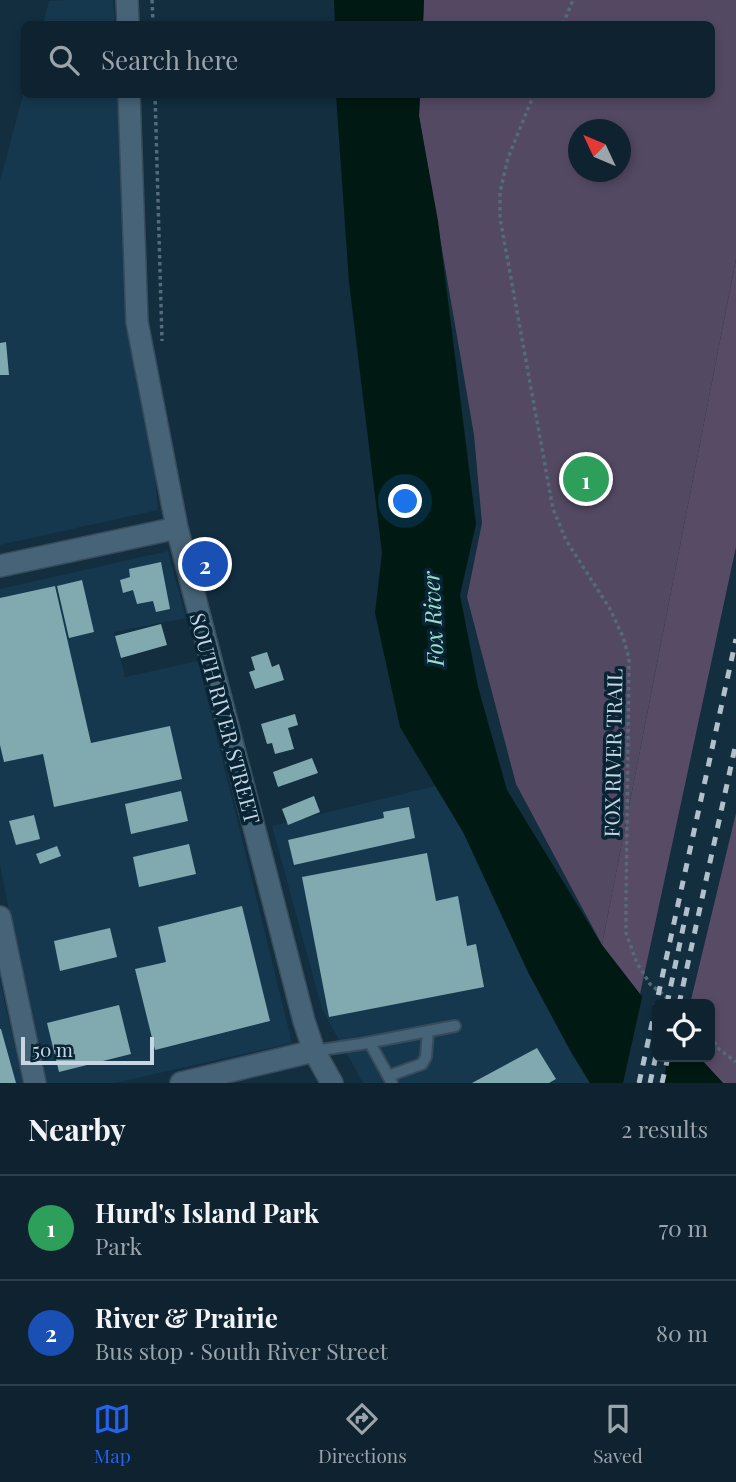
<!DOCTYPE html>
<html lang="en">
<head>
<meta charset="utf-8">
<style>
  body { margin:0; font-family:"Playfair Display",serif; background:#1c2f3b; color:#f1f3f6 }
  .controls { position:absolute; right:21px; bottom:21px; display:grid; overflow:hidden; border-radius:10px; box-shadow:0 4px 10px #0003 }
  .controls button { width:63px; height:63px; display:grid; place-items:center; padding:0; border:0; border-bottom:2px solid #2e3f4b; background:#0e222f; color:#f1f3f6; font:35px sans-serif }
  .compass { position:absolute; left:568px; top:119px; width:63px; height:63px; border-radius:50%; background:#0e222f; box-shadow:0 4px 10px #0003; rotate:314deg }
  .scale { position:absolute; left:21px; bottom:18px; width:133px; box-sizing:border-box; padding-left:7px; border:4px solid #c7d6e2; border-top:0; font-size:19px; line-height:24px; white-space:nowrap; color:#c7d6e2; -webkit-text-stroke:5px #082435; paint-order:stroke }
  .you { position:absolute; left:406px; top:502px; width:24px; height:24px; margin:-18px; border:5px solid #fff; border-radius:50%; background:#1a73e8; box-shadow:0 0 0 10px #1a73e833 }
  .badge { display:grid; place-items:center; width:46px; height:46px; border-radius:50%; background:#2563eb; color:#fff; font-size:23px; font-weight:700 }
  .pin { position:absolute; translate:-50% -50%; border:4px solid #fff; box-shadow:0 2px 7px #0006 }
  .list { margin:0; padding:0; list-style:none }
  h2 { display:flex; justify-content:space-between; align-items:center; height:91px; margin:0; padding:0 28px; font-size:30px }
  h2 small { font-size:23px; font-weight:400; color:#9ba4aa }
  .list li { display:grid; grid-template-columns:46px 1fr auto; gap:21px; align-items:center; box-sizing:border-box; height:105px; padding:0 28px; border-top:2px solid #2e3f4b }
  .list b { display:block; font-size:26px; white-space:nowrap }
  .list p { margin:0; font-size:23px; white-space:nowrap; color:#9ba4aa }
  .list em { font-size:23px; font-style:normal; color:#9ba4aa }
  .icon { flex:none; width:38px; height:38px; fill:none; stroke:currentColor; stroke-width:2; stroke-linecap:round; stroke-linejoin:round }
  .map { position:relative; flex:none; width:736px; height:1083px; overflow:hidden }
  .search { position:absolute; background:#0e222f; box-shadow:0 4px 10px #0003; left:21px; right:21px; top:21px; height:77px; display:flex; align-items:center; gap:18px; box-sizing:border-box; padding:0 24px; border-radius:10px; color:#9ba4aa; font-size:26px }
  .sheet { height:301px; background:#0e222f }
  nav { display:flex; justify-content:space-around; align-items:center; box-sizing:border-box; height:98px; border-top:2px solid #2e3f4b; background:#0e222f; font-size:19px; color:#9ba4aa }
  nav a { display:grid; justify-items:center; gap:4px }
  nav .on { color:#2563eb }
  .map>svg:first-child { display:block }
  .built { fill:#15384e }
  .green { fill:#544963; fill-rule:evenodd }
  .forest { fill:#574b65 }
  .water { fill:#001912 }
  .pier { fill:#122e3f }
  .building { fill:#80aab0 }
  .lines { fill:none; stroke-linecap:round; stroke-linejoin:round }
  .service-casing { stroke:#384b5b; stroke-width:14 }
  .minor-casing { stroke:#384b5b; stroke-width:24 }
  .tertiary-casing { stroke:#384b5b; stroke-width:24 }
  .path { stroke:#536b7a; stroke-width:3.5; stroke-dasharray:3.5 3.5; stroke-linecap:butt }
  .service { stroke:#476377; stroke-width:10 }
  .minor { stroke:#476377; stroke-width:21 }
  .tertiary { stroke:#476377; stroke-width:21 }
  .rail { stroke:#b0c0cd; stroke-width:5; stroke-dasharray:9 9; stroke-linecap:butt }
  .labels { text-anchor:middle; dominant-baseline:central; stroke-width:7; stroke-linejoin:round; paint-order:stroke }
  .street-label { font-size:21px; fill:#c7d6e2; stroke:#082435 }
  .water-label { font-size:23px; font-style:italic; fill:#9be1cc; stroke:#082435 }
</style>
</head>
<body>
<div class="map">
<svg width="736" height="1083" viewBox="0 0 736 1083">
  <rect width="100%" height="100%" fill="#122e3f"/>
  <path class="built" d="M64,0H113L115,24H43L49,1Z
    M24,91V94L121,95L158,510L0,545V181Z
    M168,551L186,618L114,632L125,677L198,661L292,1043L115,1083H44L0,865V589Z
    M435,786L464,832L528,972L571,1052L590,1083H363L322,1009L272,826Z
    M0,981L23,1083H0Z"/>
  <path class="green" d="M424,0H736V259L602,945L516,784L467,597L482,523L474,435L419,116L420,95L712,94V24H423ZM578,130H620V172H578Z"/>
  <path class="forest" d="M736,259V547L640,994L602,945Z
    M736,813V1083H723L699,1057H710V1004H690Z"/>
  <path class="water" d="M334,0H424L423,24H335Z
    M336,95H420L419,116L438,221L476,524L460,595L478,687L507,790L602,945L640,994L657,1013V1057H699L723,1083H590L571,1052L528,972L463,832L400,727L375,613L382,553L349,282Z"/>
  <path class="pier" d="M643,993L657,1008V1057H668L663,1083H623Z"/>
  <path class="building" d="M6,342L9,375H0V343Z
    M161,562L170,609L156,612L153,601L137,604L133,590L123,593L120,580L130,577L129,569Z
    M82,580L94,632L69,638L57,586Z
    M55,586L91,743L170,726L182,779L54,807L43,754L4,762L0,745V598Z
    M161,624L167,645L121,658L115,636Z
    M267,652L272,667L279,664L284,680L255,689L249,672L255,670L251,657Z
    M295,714L298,725L288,728L294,749L275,754L272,743L267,744L261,724Z
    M312,758L318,773L278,787L273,772Z
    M181,791L188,821L131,834L125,804Z
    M314,796L320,812L288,825L282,809Z
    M409,807L415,838L294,865L288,840L384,818L383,812Z
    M34,815L40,839L16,845L9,821Z
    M189,844L196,874L139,887L133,857Z
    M57,846L61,856L40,864L36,854Z
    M427,853L436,901L458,896L467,946L476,944L484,987L329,1017L302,877Z
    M242,906L270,1021L155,1050L135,969L166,962L158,927Z
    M110,928L117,957L60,971L54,941Z
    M119,1005L131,1054L59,1072L47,1023Z
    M0,1029H1L16,1083H0Z
    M537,1048L556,1079L549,1083H472Z"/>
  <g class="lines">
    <g class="service-casing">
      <path id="service" d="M370,1043L392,1083
        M314,1051L361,1044L455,1026
        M388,1076L422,1064L426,1057L428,1031"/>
    </g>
    <g class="minor-casing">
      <path id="minor" d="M0,917L35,1083
        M181,1083L314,1051"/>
    </g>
    <g class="tertiary-casing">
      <path id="tertiary" d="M127,0L128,24
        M129,94L137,322L177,528L304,1021L314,1051L332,1083
        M0,566L177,528"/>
    </g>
    <path class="path" d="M152,0L153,24
      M563,24L573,0
      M155,94L162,341
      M534,94L508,158L500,192V218L553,509L566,540L610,609L623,637L629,658L626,901V933L637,963L650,984L675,1004
      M710,1036L719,1049L736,1062"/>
    <use href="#service" class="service"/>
    <use href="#minor" class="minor"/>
    <use href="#tertiary" class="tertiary"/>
    <path class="rail" d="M667,1004L689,900
      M679,1004L736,743
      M639,1083L736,639
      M650,1083L657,1051
      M662,1083L668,1057"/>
  </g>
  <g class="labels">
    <g class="street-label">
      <text transform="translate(226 718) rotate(75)">SOUTH RIVER STREET</text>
      <text transform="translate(612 753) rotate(-89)">FOX RIVER TRAIL</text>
    </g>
    <g class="water-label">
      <text transform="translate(432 619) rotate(-93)">Fox River</text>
    </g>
  </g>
</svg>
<div class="controls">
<button><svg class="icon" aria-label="locate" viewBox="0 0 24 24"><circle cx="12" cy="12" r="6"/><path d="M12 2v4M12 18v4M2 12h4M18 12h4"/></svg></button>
</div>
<svg class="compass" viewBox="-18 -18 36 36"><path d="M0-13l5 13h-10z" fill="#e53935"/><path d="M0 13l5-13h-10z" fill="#9ba4aa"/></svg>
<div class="scale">50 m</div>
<div class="you"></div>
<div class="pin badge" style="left:586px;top:479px;background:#2e9e5b">1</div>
<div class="pin badge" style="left:205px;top:564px;background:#1a4fb4">2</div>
<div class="search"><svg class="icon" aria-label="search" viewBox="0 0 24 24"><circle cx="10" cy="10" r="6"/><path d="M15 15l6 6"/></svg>Search here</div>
</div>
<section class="sheet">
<h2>Nearby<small>2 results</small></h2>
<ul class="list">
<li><span class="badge" style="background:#2e9e5b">1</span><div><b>Hurd's Island Park</b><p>Park</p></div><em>70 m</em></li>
<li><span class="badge" style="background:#1a4fb4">2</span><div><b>River &amp; Prairie</b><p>Bus stop · South River Street</p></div><em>80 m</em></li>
</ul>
</section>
<nav>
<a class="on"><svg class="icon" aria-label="map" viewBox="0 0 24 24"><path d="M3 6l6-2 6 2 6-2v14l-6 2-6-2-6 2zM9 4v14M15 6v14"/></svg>Map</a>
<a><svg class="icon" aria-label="directions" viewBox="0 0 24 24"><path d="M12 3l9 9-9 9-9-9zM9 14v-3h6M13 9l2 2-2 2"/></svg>Directions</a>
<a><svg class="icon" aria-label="saved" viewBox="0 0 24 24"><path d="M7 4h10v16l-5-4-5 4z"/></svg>Saved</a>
</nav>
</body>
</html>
